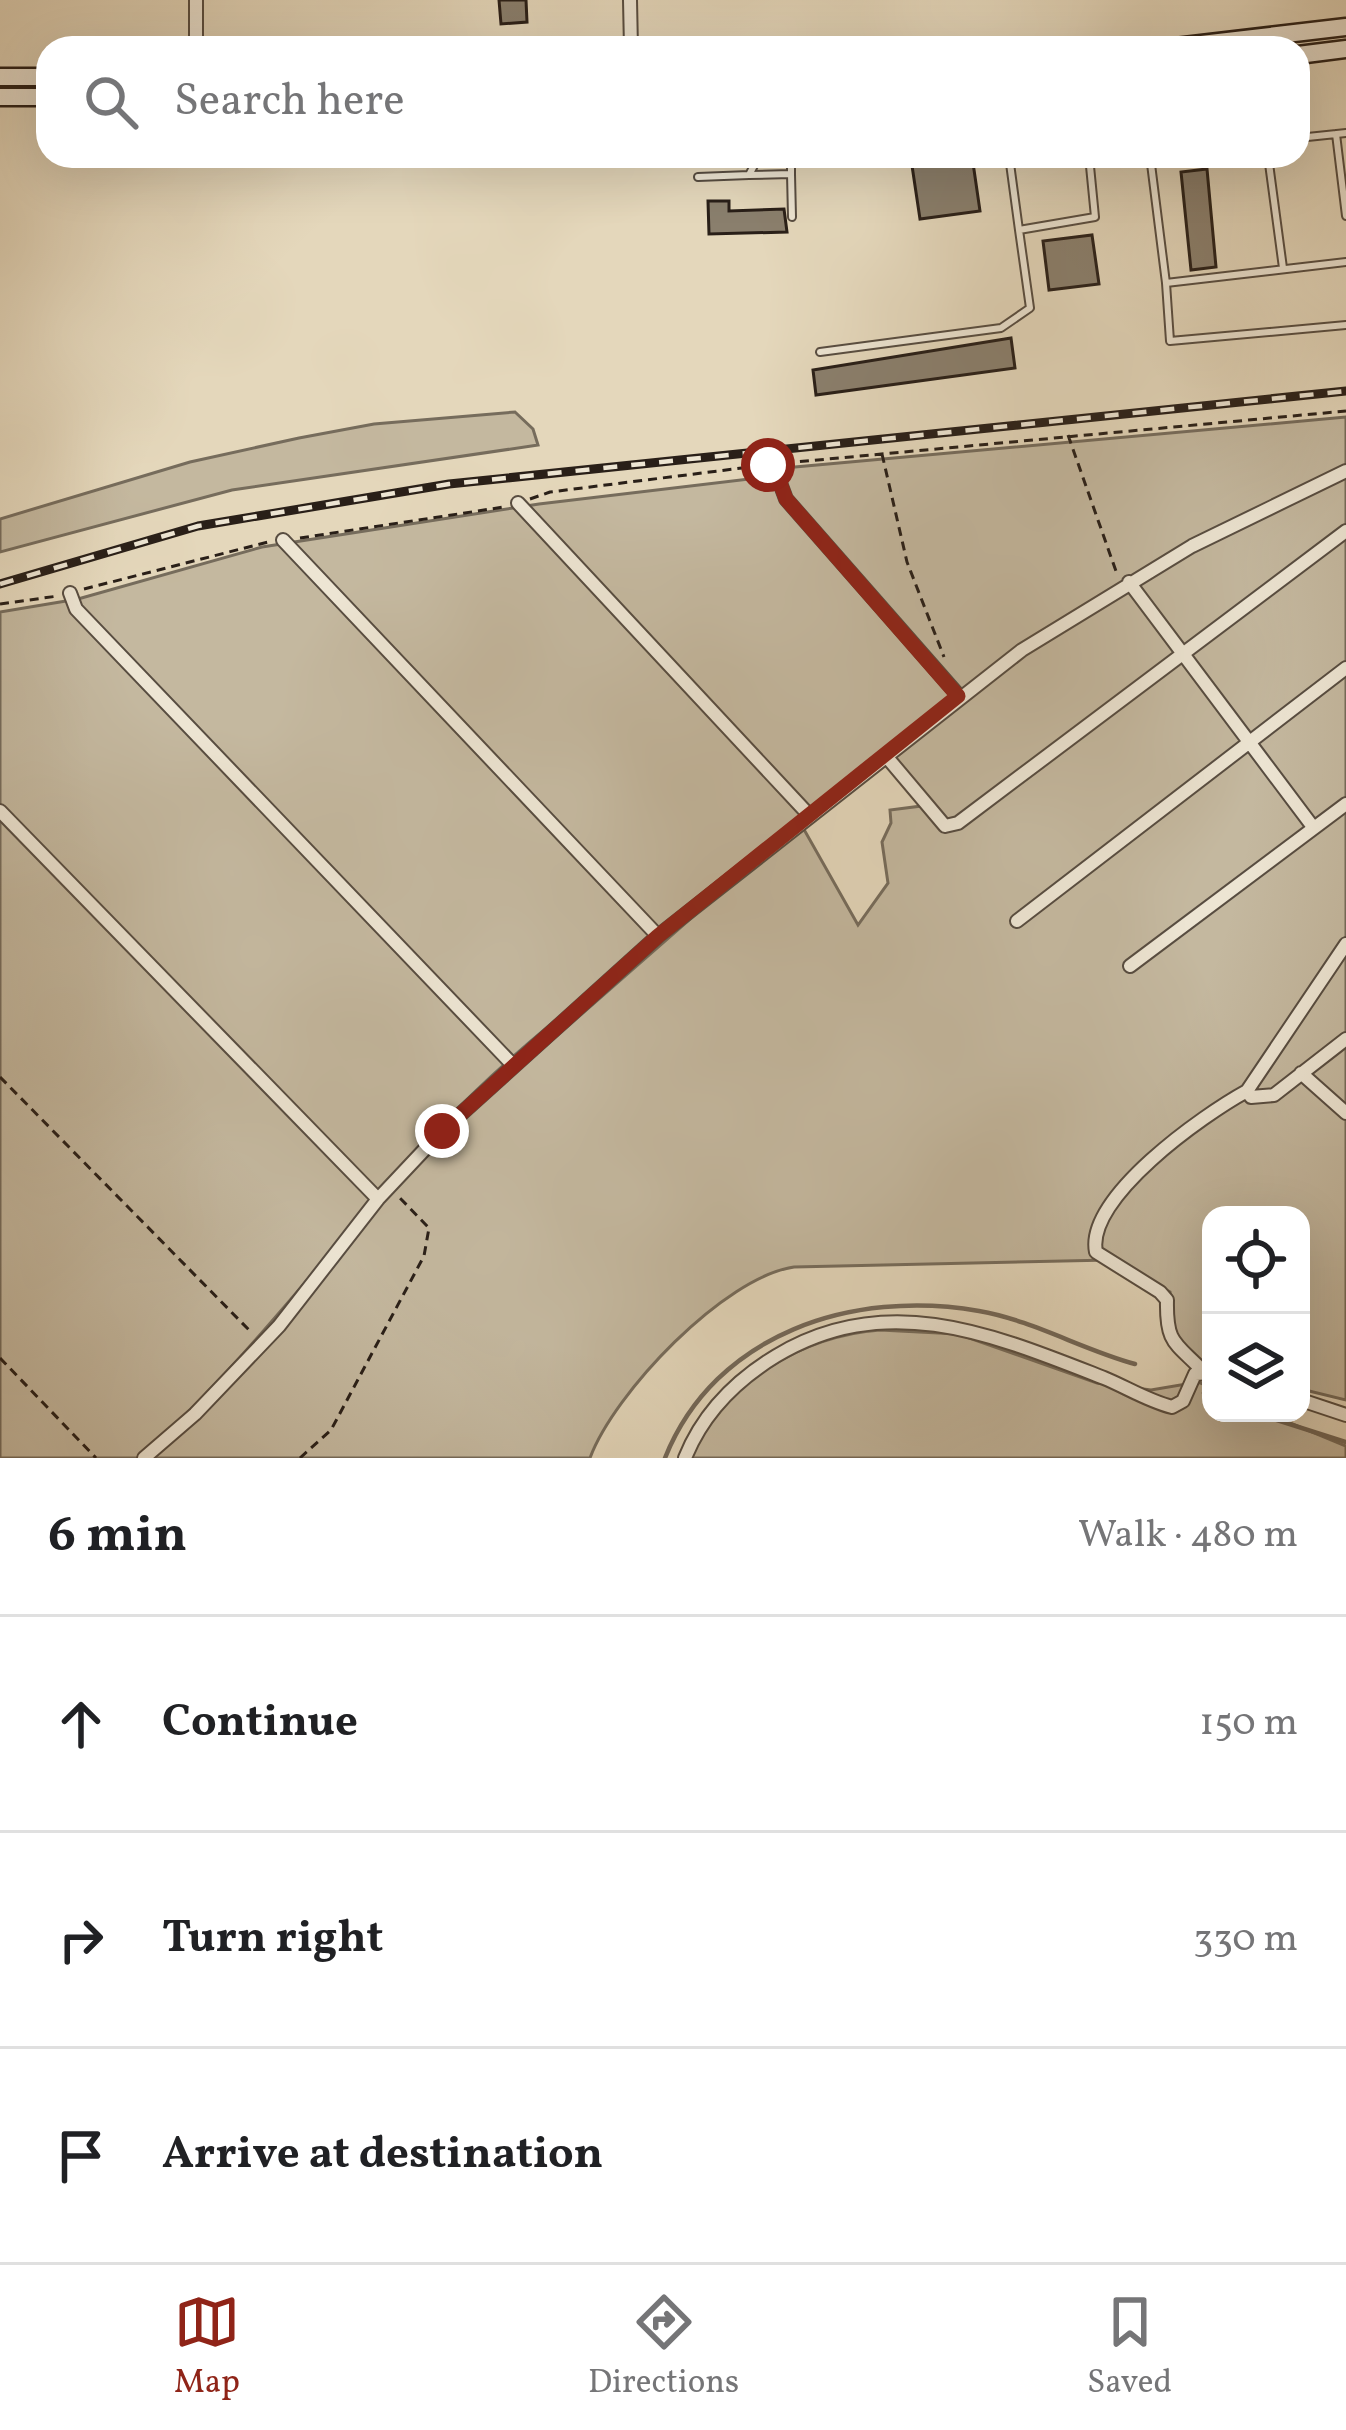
<!DOCTYPE html>
<html lang="en">
<head>
<meta charset="utf-8">
<style>
  body { margin:0; font-family:Vollkorn,serif; background:#f2f2f2; color:#202124 }
  .controls { position:absolute; right:36px; bottom:36px; display:grid; overflow:hidden; border-radius:24px; box-shadow:0 12px 48px #0002 }
  .controls button { width:108px; height:108px; display:grid; place-items:center; padding:0; border:0; border-bottom:3px solid #e0e0e0; background:#fff; color:#202124; font:60px sans-serif }
  .stop { position:absolute; width:36px; height:36px; margin:-27px; border:9px solid #8f2418; border-radius:50%; background:#fff }
  .stop.end { background:#8f2418; border-color:#fff; box-shadow:0 3px 12px #0008 }
  .list { margin:0; padding:0; list-style:none }
  h2 { display:flex; justify-content:space-between; align-items:center; height:156px; margin:0; padding:0 48px; font-size:51px }
  h2 small { font-size:39px; font-weight:400; color:#757577 }
  .list li { display:grid; grid-template-columns:78px 1fr auto; gap:36px; align-items:center; box-sizing:border-box; height:216px; padding:0 48px; border-top:3px solid #e0e0e0 }
  .list b { display:block; font-size:45px; white-space:nowrap }
  .list em { font-size:39px; font-style:normal; color:#757577 }
  .icon { flex:none; width:66px; height:66px; fill:none; stroke:currentColor; stroke-width:2; stroke-linecap:round; stroke-linejoin:round }
  .map { position:relative; flex:none; width:1346px; height:1458px; overflow:hidden }
  .search { position:absolute; background:#fff; box-shadow:0 12px 48px #0002; left:36px; right:36px; top:36px; height:132px; display:flex; align-items:center; gap:30px; box-sizing:border-box; padding:0 42px; border-radius:36px; color:#757577; font-size:45px }
  .sheet { height:804px; background:#fff }
  nav { display:flex; justify-content:space-around; align-items:center; box-sizing:border-box; height:168px; border-top:3px solid #e0e0e0; background:#fff; font-size:33px; color:#757577 }
  nav a { display:grid; justify-items:center; gap:6px }
  nav .on { color:#8f2418 }
  .map>svg:first-child { display:block }
  .green { fill:#c4b89f; stroke:#766c5c; stroke-width:3; fill-rule:evenodd }
  .lines { fill:none; stroke-linecap:round; stroke-linejoin:round }
  .stream { stroke:#736859; stroke-width:4.5 }
  .building { fill:#8a7f6d; stroke:#291f18; stroke-width:3 }
  .service-casing { stroke:#584d41; stroke-width:10 }
  .minor-casing { stroke:#584d41; stroke-width:16 }
  .secondary-casing { stroke:#291f18; stroke-width:21 }
  .path { stroke:#291f18; stroke-width:3; stroke-dasharray:9 6; stroke-linecap:butt }
  .service { stroke:#ede5d3; stroke-width:6 }
  .minor { stroke:#ede5d3; stroke-width:12 }
  .secondary { stroke:#ede5d3; stroke-width:16 }
  .rail-casing { stroke:#291f18; stroke-width:9 }
  .rail { stroke:#ede5d3; stroke-width:4.5; stroke-dasharray:14; stroke-linecap:butt }
  .route { stroke:#8f2418; stroke-width:15 }
</style>
</head>
<body>
<div class="map">
<svg width="1346" height="1458" viewBox="0 0 1346 1458">
  <rect width="100%" height="100%" fill="#e4d7bb"/>
  <filter id="stains"><feTurbulence type="fractalNoise" baseFrequency=".00167" numOctaves="4"/><feColorMatrix values="0 0 0 0 .2 0 0 0 0 .09 0 0 0 0 .02 0 0 0 .5 -.17"/></filter>
  <radialGradient id="worn" r=".72"><stop offset=".6" stop-color="#630" stop-opacity="0"/><stop offset="1" stop-color="#630" stop-opacity=".3"/></radialGradient>
  <path class="green" d="M515,412L533,429L538,445L232,490L0,552V519L190,462L299,438L374,424Z
    M1346,417V1400L1301,1389V1215H1211V1369L1200,1367L1177,1347L1170,1292L1110,1260L794,1267C724,1277 614,1393 590,1458H150L280,1331L379,1204L446,1133L730,884C630,962 524,1037 438,1129C336,1239 252,1358 139,1458H0V612L78,599L262,547L539,504L767,477L784,468ZM884,762L921,806L890,810L891,823L882,842L888,883L858,925L802,826Z
    M880,1330L958,1334L1097,1383L1151,1390L1198,1382L1211,1387V1413H1266L1346,1446V1458H690C720,1384 804,1335 880,1330Z"/>
  <g class="lines">
    <path class="stream" d="M1204,1393L1211,1396
      M1255,1413L1346,1442
      M665,1458C715,1333 853,1289 979,1311C1032,1320 1083,1350 1135,1364"/>
  </g>
  <path class="building" d="M499,0H526L527,22L501,24Z
    M972,156L980,211L920,219L911,159Z
    M1207,169L1216,267L1191,270L1181,172Z
    M708,201H729V211L784,209L787,232L709,234Z
    M1092,235L1099,284L1049,290L1043,241Z
    M1011,338L1015,368L816,395L813,370Z"/>
  <g class="lines">
    <g class="service-casing">
      <path id="service" d="M1336,134L1346,216
        M1298,138L1346,133
        M1009,156L1019,230
        M1150,156L1166,283L1346,262
        M1268,156L1283,268
        M791,174L792,217
        M749,175L791,174V156
        M698,177L749,175L759,156
        M1166,283L1170,341L1346,325
        M820,352L1001,328L1030,308L1019,230L1095,217L1089,156"/>
    </g>
    <g class="minor-casing">
      <path id="minor" d="M196,0V48
        M630,0L631,48
        M773,464L786,499L959,696
        M518,503L809,815
        M283,540L658,936
        M1129,582L1313,827
        M70,593L76,609L511,1063
        M886,756L945,826L958,823L1346,531
        M0,811L378,1199
        M1017,921L1346,668
        M1130,966L1346,804
        M1301,1073L1346,1113
        M1247,1091L1346,944
        M1203,1371C1175,1342 1166,1344 1167,1300L1160,1292L1096,1252C1085,1198 1203,1115 1247,1091L1251,1097L1274,1095L1346,1039
        M1301,1400L1346,1415
        M144,1458L195,1414L279,1326L378,1199L442,1131L658,936L1022,650L1192,546L1346,471
        M685,1458C703,1413 735,1381 776,1356C887,1289 994,1335 1104,1378C1126,1387 1148,1401 1172,1407L1183,1401L1195,1374L1211,1373"/>
    </g>
    <g class="secondary-casing">
      <path id="secondary" d="M1167,48L1346,27
        M1298,55L1346,49
        M0,77H48
        M0,97H48"/>
    </g>
    <path class="path" d="M1068,435L1117,574
      M882,454L907,562L944,657
      M785,463L1346,411
      M530,499L550,492L758,466
      M300,538L504,507
      M84,589L272,541
      M0,604L58,596
      M0,1077L251,1332
      M0,1358L96,1458
      M300,1458L331,1430L424,1256L429,1228L400,1198"/>
    <use href="#service" class="service"/>
    <use href="#minor" class="minor"/>
    <use href="#secondary" class="secondary"/>
    <g class="rail-casing">
      <path id="rail" d="M0,584L198,526L449,484L1346,391"/>
    </g>
    <use href="#rail" class="rail"/>
  </g>
  <g class="lines">
    <path class="route" d="M442,1131L658,936L958,696L786,499L773,464L768,465"/>
  </g>
  <rect width="100%" height="100%" filter="url(#stains)"/>
  <rect width="100%" height="100%" fill="url(#worn)"/>
</svg>
<div class="controls">
<button><svg class="icon" aria-label="locate" viewBox="0 0 24 24"><circle cx="12" cy="12" r="6"/><path d="M12 2v4M12 18v4M2 12h4M18 12h4"/></svg></button>
<button><svg class="icon" aria-label="layers" viewBox="0 0 24 24"><path d="M12 4l9 5-9 5-9-5zM3 14l9 5 9-5"/></svg></button>
</div>
<div class="stop" style="left:768px;top:465px"></div>
<div class="stop end" style="left:442px;top:1131px"></div>
<div class="search"><svg class="icon" aria-label="search" viewBox="0 0 24 24"><circle cx="10" cy="10" r="6"/><path d="M15 15l6 6"/></svg>Search here</div>
</div>
<section class="sheet">
<h2>6 min<small>Walk · 480 m</small></h2>
<ul class="list">
<li><svg class="icon" aria-label="ahead" viewBox="0 0 24 24"><path d="M12 20V5M6 11l6-6 6 6"/></svg><div><b>Continue</b></div><em>150 m</em></li>
<li><svg class="icon" aria-label="right" viewBox="0 0 24 24"><path d="M7 20v-9h11M14 6l5 5-5 5"/></svg><div><b>Turn right</b></div><em>330 m</em></li>
<li><svg class="icon" aria-label="arrive" viewBox="0 0 24 24"><path d="M6 21V4h12l-3 4 3 4H6"/></svg><div><b>Arrive at destination</b></div></li>
</ul>
</section>
<nav>
<a class="on"><svg class="icon" aria-label="map" viewBox="0 0 24 24"><path d="M3 6l6-2 6 2 6-2v14l-6 2-6-2-6 2zM9 4v14M15 6v14"/></svg>Map</a>
<a><svg class="icon" aria-label="directions" viewBox="0 0 24 24"><path d="M12 3l9 9-9 9-9-9zM9 14v-3h6M13 9l2 2-2 2"/></svg>Directions</a>
<a><svg class="icon" aria-label="saved" viewBox="0 0 24 24"><path d="M7 4h10v16l-5-4-5 4z"/></svg>Saved</a>
</nav>
</body>
</html>
